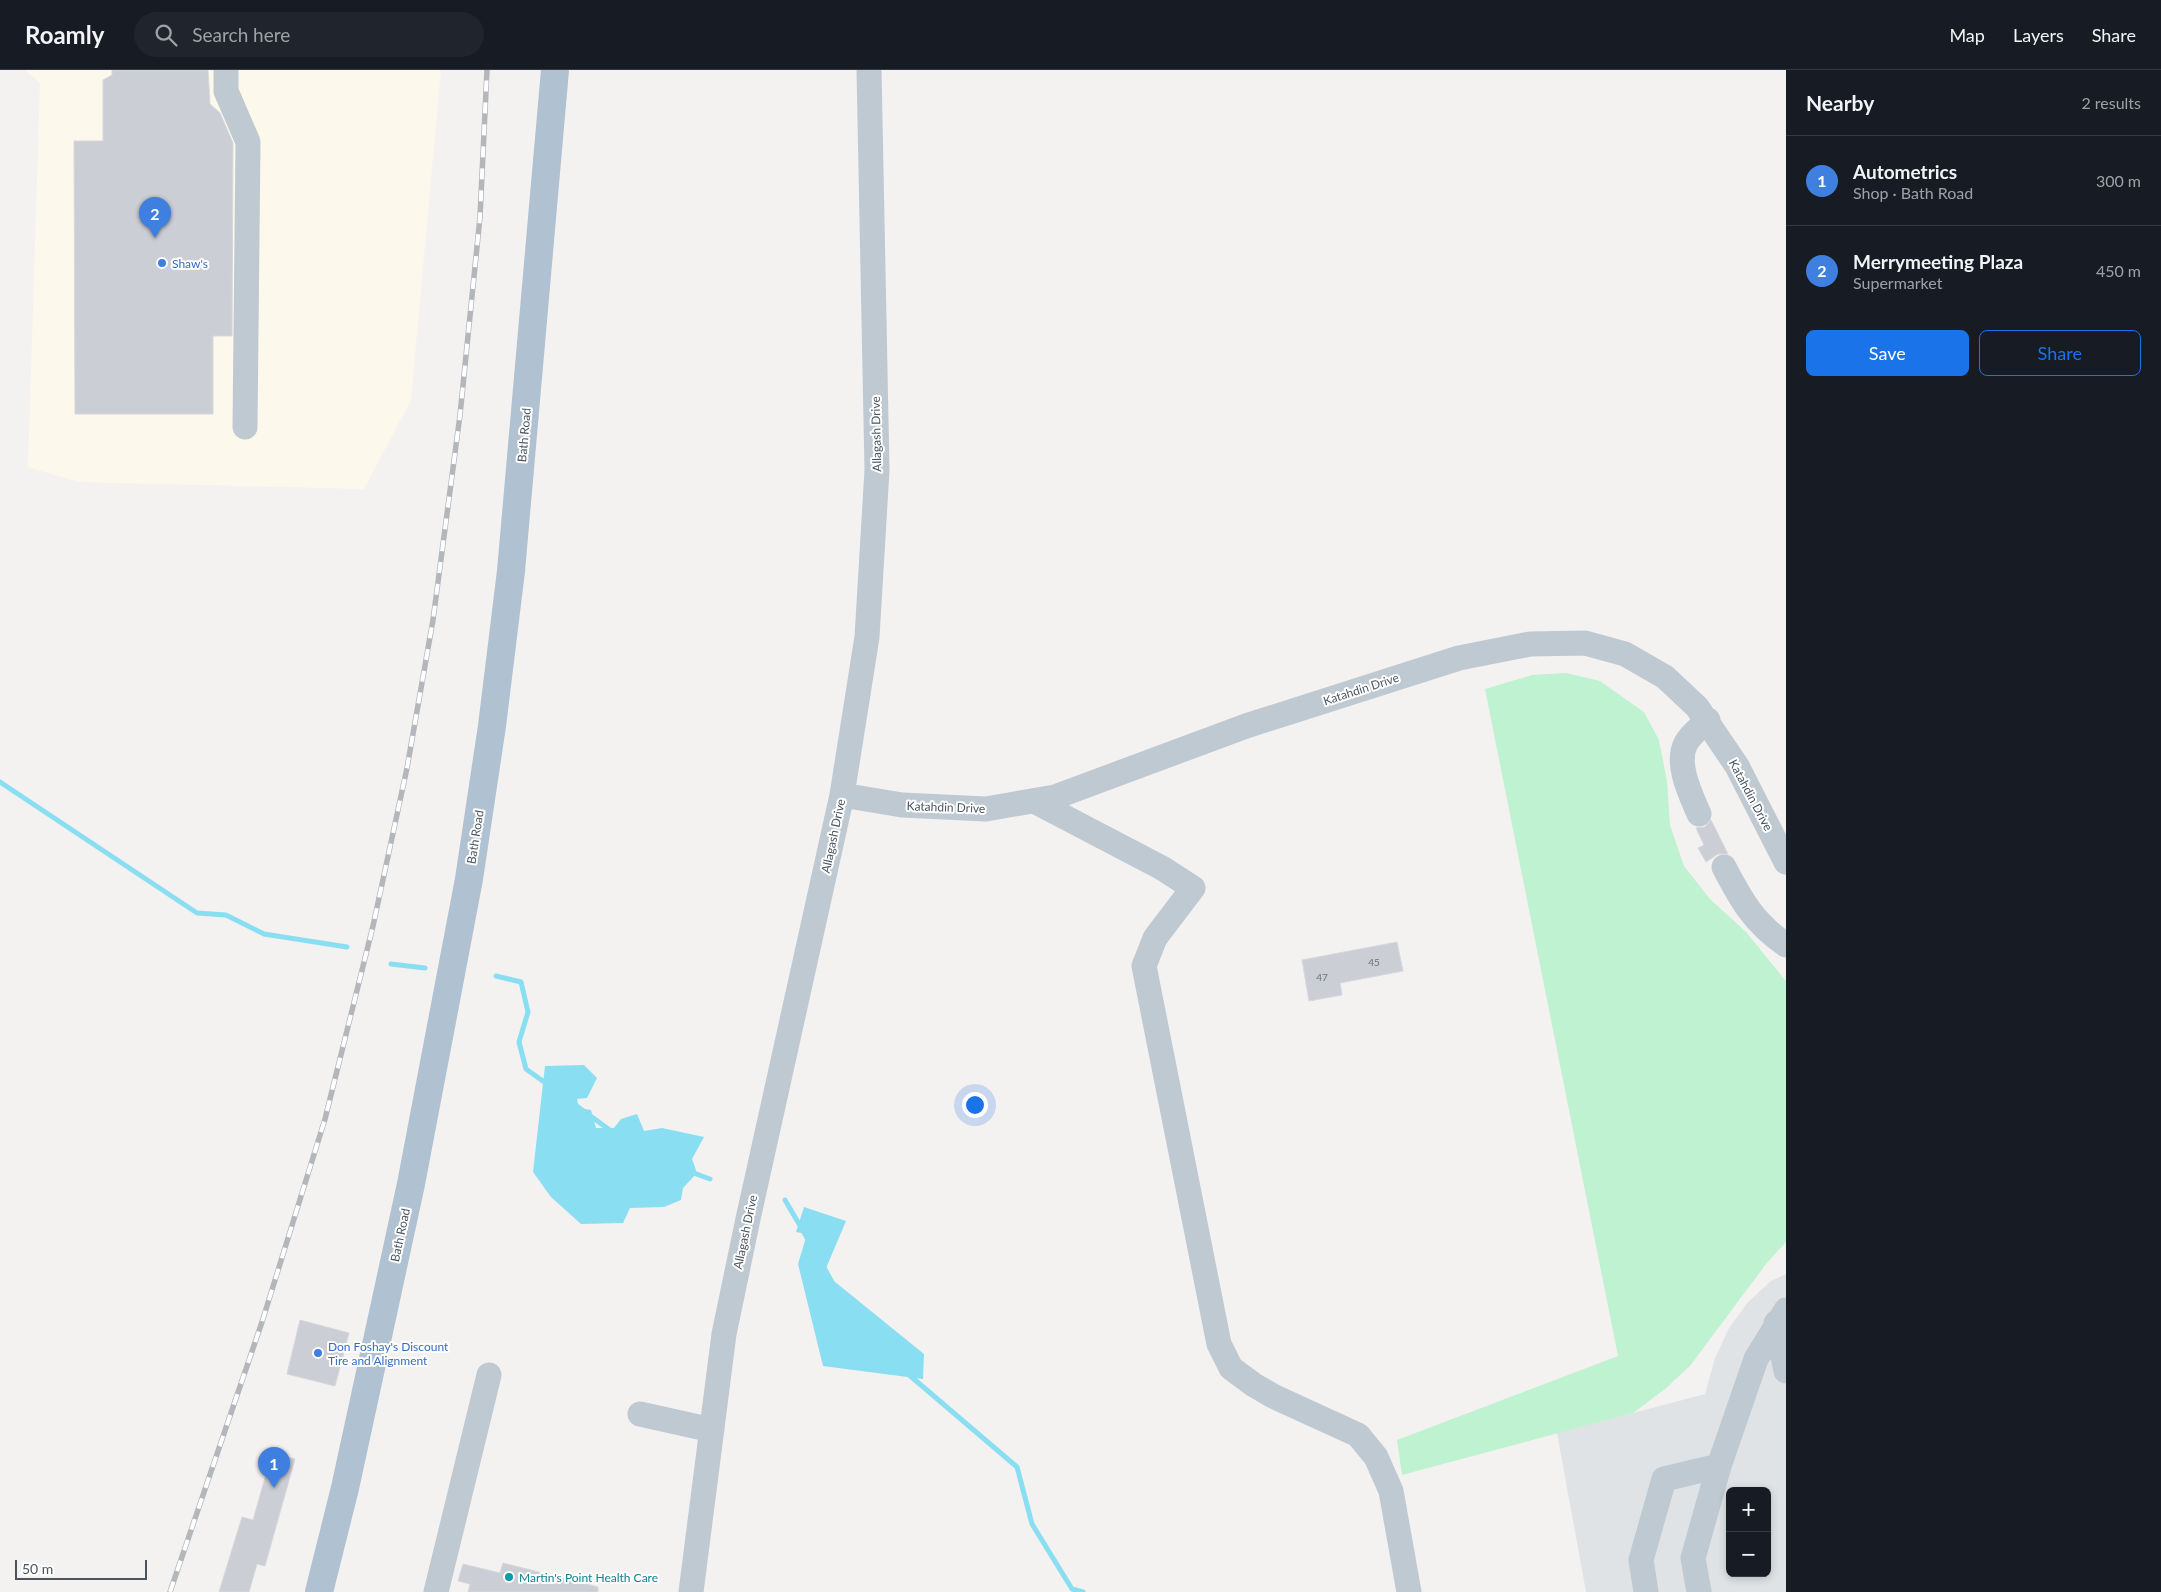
<!DOCTYPE html>
<html lang="en">
<head>
<meta charset="utf-8">
<style>
  body { margin:0; font-family:Lato,sans-serif; background:#20242c; color:#f1f3f6 }
  .controls { position:absolute; right:15px; bottom:15px; display:grid; overflow:hidden; border-radius:8px; box-shadow:0 2px 8px #0003 }
  .controls button { width:45px; height:45px; display:grid; place-items:center; padding:0; border:0; border-bottom:1px solid #363941; background:#171b24; color:#f1f3f6; font:25px sans-serif }
  .scale { position:absolute; left:15px; bottom:12px; width:132px; box-sizing:border-box; padding-left:5px; border:2px solid #485560; border-top:0; font-size:14px; line-height:18px; white-space:nowrap; color:#485560; -webkit-text-stroke:4px #fff; paint-order:stroke }
  .you { position:absolute; left:974px; top:1034px; width:18px; height:18px; margin:-12px; border:4px solid #fff; border-radius:50%; background:#1a73e8; box-shadow:0 0 0 8px #1a73e833 }
  .badge { display:grid; place-items:center; width:32px; height:32px; border-radius:50%; background:#1a73e8; color:#fff; font-size:16px; font-weight:700 }
  .pin { position:absolute; translate:-50% -41px; filter:drop-shadow(0 1px 2px #0008) }
  .pin::after { content:''; position:absolute; top:26px; width:18px; height:15px; background:inherit; clip-path:polygon(0 0,100% 0,50% 100%) }
  .list { margin:0; padding:0; list-style:none }
  h2 { display:flex; justify-content:space-between; align-items:center; height:65px; margin:0; padding:0 20px; font-size:21px }
  h2 small { font-size:16px; font-weight:400; color:#9ea1a6 }
  .list li { display:grid; grid-template-columns:32px 1fr auto; gap:15px; align-items:center; box-sizing:border-box; height:90px; padding:0 20px; border-top:1px solid #363941 }
  .list b { display:block; font-size:19px; white-space:nowrap }
  .list p { margin:0; font-size:16px; white-space:nowrap; color:#9ea1a6 }
  .list em { font-size:16px; font-style:normal; color:#9ea1a6 }
  .actions { display:flex; gap:10px; padding:15px 20px }
  .actions a { flex:1; padding:11px 0; border:1px solid #1a73e8; border-radius:8px; text-align:center; font-size:18px; color:#1a73e8 }
  .actions .main { background:#1a73e8; color:#fff }
  .icon { flex:none; width:28px; height:28px; fill:none; stroke:currentColor; stroke-width:2; stroke-linecap:round; stroke-linejoin:round }
  .map { position:relative; flex:none; width:1786px; height:1522px; overflow:hidden }
  header { display:flex; align-items:center; gap:30px; box-sizing:border-box; height:70px; padding:0 25px; background:#171b24; border-bottom:1px solid #363941 }
  header strong { font-size:24px }
  nav { display:flex; gap:28px; margin-inline-start:auto; font-size:18px }
  .search { width:350px; height:45px; background:#20242c; display:flex; align-items:center; gap:12px; box-sizing:border-box; padding:0 18px; border-radius:28px; color:#9ea1a6; font-size:19px }
  main { display:flex }
  aside { flex:1; background:#171b24 }
  .map>svg:first-child { display:block }
  .commercial { fill:#fdf8ec }
  .airport { fill:#e0e3e6; fill-rule:evenodd }
  .green { fill:#bff2d1 }
  .water { fill:#8adef1 }
  .lines { fill:none; stroke-linecap:round; stroke-linejoin:round }
  .stream { stroke:#8adef1; stroke-width:5 }
  .building { fill:#cbced4; stroke:#d5d8dd }
  .minor { stroke:#bfc9d1; stroke-width:25 }
  .major { stroke:#b0c1d1; stroke-width:28 }
  .rail-casing { stroke:#b3b7bc; stroke-width:5.5 }
  .rail { stroke:#fff; stroke-width:4; stroke-dasharray:11; stroke-linecap:butt }
  .shop-dot { fill:#3f7fe0; stroke:#fff; stroke-width:2 }
  .culture-dot { fill:#0f9aa8; stroke:#fff; stroke-width:2 }
  .labels { text-anchor:middle; dominant-baseline:central; stroke-width:4; stroke-linejoin:round; paint-order:stroke }
  .number-label { font-size:10px; fill:#69737d }
  .shop-label { font-size:12px; fill:#366cbe; stroke:#fff; text-anchor:start }
  .street-label { font-size:12px; fill:#485560; stroke:#fff }
  .culture-label { font-size:12px; fill:#0d838f; stroke:#fff; text-anchor:start }
</style>
</head>
<body>
<header>
<strong>Roamly</strong>
<div class="search"><svg class="icon" aria-label="search" viewBox="0 0 24 24"><circle cx="10" cy="10" r="6"/><path d="M15 15l6 6"/></svg>Search here</div>
<nav><a>Map</a><a>Layers</a><a>Share</a></nav>
</header>
<main>
<div class="map">
<svg width="1786" height="1522" viewBox="0 0 1786 1522">
  <rect width="100%" height="100%" fill="#f4f1f1"/>
  <path class="commercial" d="M25,0H441L411,330L364,419L78,412L28,397L40,13Z"/>
  <path class="airport" d="M1786,1204V1522H1586L1557,1363L1705,1324L1715,1288L1729,1258L1748,1232L1771,1211ZM1730,1421H1767V1503H1730Z"/>
  <path class="green" d="M1566,603L1600,611L1644,642L1659,670L1667,711L1670,755L1684,796L1710,829L1746,862L1786,911V1172L1766,1194L1690,1296L1665,1319L1633,1343L1402,1405L1397,1370L1618,1286L1485,619L1532,605Z"/>
  <path class="water" d="M584,995L597,1008L587,1028L577,1029L579,1038L591,1040L596,1058H614L621,1049L637,1044L644,1061L662,1058L704,1067L692,1089L697,1103L683,1118L681,1130L664,1137L630,1138L623,1153L581,1154L551,1127L533,1102L545,996Z
    M804,1137L846,1151L824,1203L924,1284L923,1309L823,1296L798,1194L807,1164L796,1162Z"/>
  <g class="lines">
    <path class="stream" d="M0,712L197,843L226,845L264,864L347,877
      M391,894L425,898
      M496,906L521,912L528,942L519,972L526,999L547,1014
      M574,1034L611,1061
      M691,1102L710,1109
      M785,1130L809,1171
      M823,1196L832,1212
      M908,1304L1017,1397L1032,1454L1072,1519L1083,1522"/>
  </g>
  <path class="building" d="M112,0H208L210,34L220,43L233,73L232,266H213V344H75L74,71H103V10L112,5Z
    M1711,750L1728,784H1718L1706,792L1698,778L1704,775L1696,758L1705,757Z
    M1397,872L1403,901L1340,913L1342,925L1309,931L1302,890Z
    M300,1250L349,1263L335,1316L287,1304Z
    M272,1383L295,1389L265,1496L257,1494L249,1522H219L242,1447L253,1450Z
    M503,1493L598,1517V1522H468L470,1514L458,1511L463,1494L500,1503Z"/>
  <g class="lines">
    <path class="minor" d="M226,0V21L248,72L245,357
      M842,725L902,735L986,739L1055,727L1246,656L1459,588L1530,574L1585,573L1625,584L1665,607L1697,637L1737,696L1786,792
      M1034,731L1162,798L1193,818L1155,868L1144,896L1219,1274L1231,1298L1254,1315L1273,1326L1358,1365L1376,1387L1391,1421L1409,1522
      M1699,744C1691,725 1675,694 1686,673C1691,664 1701,657 1708,650
      M1724,797C1741,830 1754,853 1786,875
      M1776,1253L1786,1301
      M640,1344L712,1360
      M436,1522L489,1305
      M691,1522L724,1264L748,1149L842,725L867,567L877,400L869,0
      M1646,1522L1641,1490L1664,1409L1719,1396
      M1699,1522L1693,1488L1719,1396L1756,1289L1786,1240"/>
    <path class="major" d="M319,1522L345,1418L411,1114L469,809L492,656L511,501L555,0"/>
    <g class="rail-casing">
      <path id="rail" d="M170,1522L262,1252L325,1049L373,856L407,698L433,550L460,345L480,147L487,0"/>
    </g>
    <use href="#rail" class="rail"/>
  </g>
  <g class="shop-dot">
    <circle cx="162" cy="193" r="5"/>
    <circle cx="318" cy="1283" r="5"/>
  </g>
  <circle class="culture-dot" cx="509" cy="1507" r="5"/>
  <g class="labels">
    <g class="number-label">
      <text x="1374" y="892">45</text>
      <text x="1322" y="907">47</text>
    </g>
    <g class="shop-label">
      <text x="172" y="193">Shaw's</text>
      <text x="328" y="1276">Don Foshay's Discount<tspan x="328" dy="14">Tire and Alignment</tspan></text>
    </g>
    <g class="street-label">
      <text transform="translate(876 364) rotate(-91)">Allagash Drive</text>
      <text transform="translate(524 365) rotate(-85)">Bath Road</text>
      <text transform="translate(1361 619) rotate(-18)">Katahdin Drive</text>
      <text transform="translate(1751 725) rotate(62)">Katahdin Drive</text>
      <text transform="translate(946 737) rotate(2)">Katahdin Drive</text>
      <text transform="translate(833 766) rotate(-78)">Allagash Drive</text>
      <text transform="translate(475 767) rotate(-81)">Bath Road</text>
      <text transform="translate(745 1162) rotate(-78)">Allagash Drive</text>
      <text transform="translate(400 1165) rotate(-78)">Bath Road</text>
    </g>
    <g class="culture-label">
      <text x="519" y="1507">Martin's Point Health Care</text>
    </g>
  </g>
</svg>
<div class="controls">
<button>+</button>
<button>−</button>
</div>
<div class="scale">50 m</div>
<div class="you"></div>
<div class="pin badge" style="left:274px;top:1418px;background:#3f7fe0">1</div>
<div class="pin badge" style="left:155px;top:168px;background:#3f7fe0">2</div>
</div>
<aside>
<h2>Nearby<small>2 results</small></h2>
<ul class="list">
<li><span class="badge" style="background:#3f7fe0">1</span><div><b>Autometrics</b><p>Shop · Bath Road</p></div><em>300 m</em></li>
<li><span class="badge" style="background:#3f7fe0">2</span><div><b>Merrymeeting Plaza</b><p>Supermarket</p></div><em>450 m</em></li>
</ul>
<div class="actions"><a class="main">Save</a><a>Share</a></div>
</aside>
</main>
</body>
</html>
